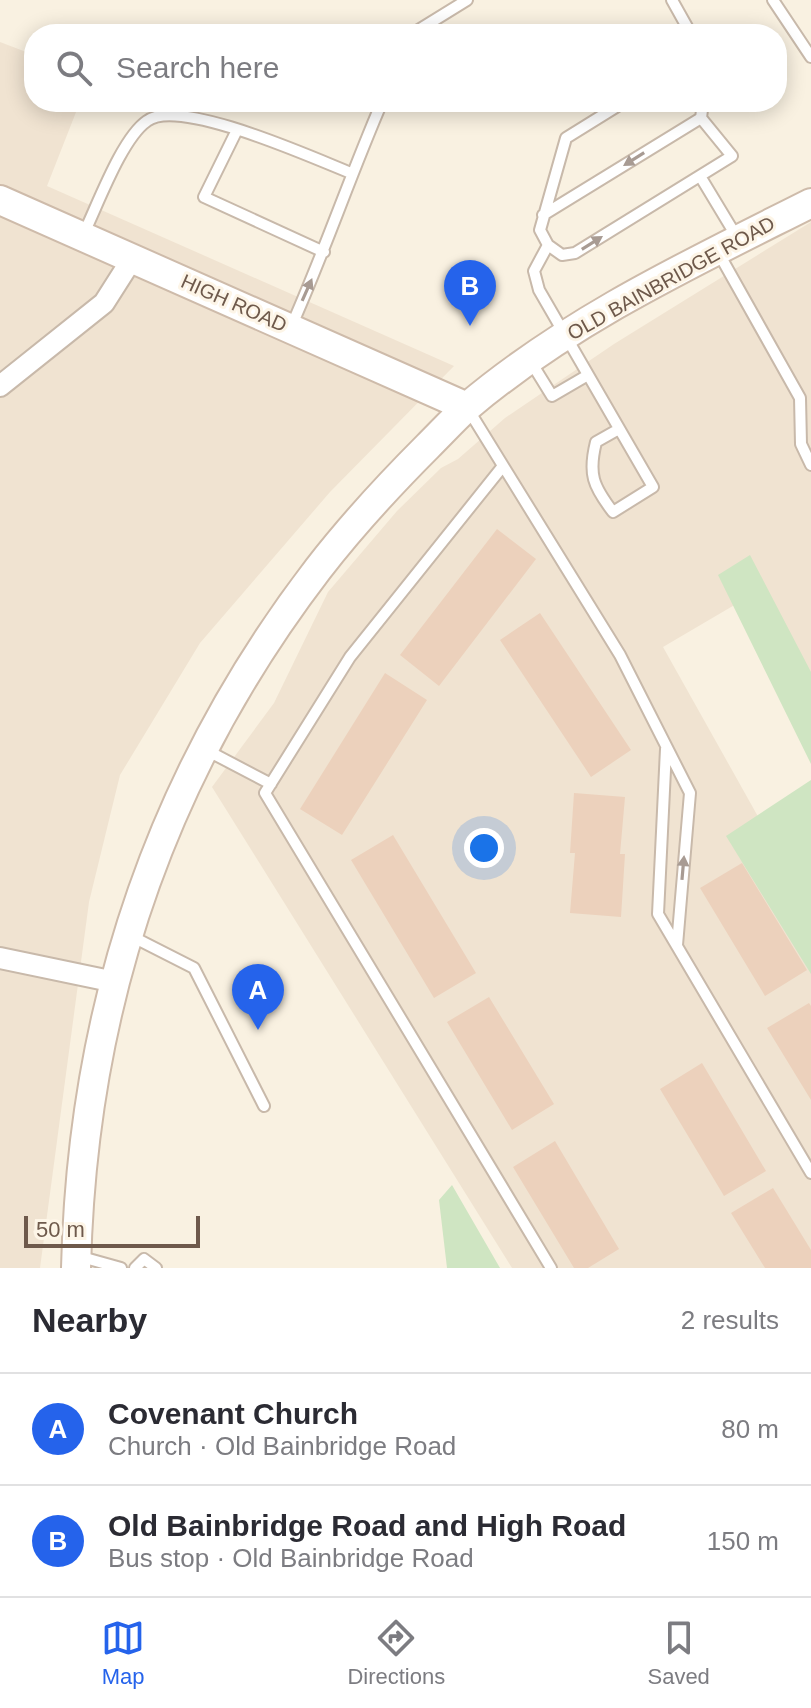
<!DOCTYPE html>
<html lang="en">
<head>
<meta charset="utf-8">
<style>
  body { margin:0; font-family:Helvetica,sans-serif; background:#f7f7f7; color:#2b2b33 }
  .scale { position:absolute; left:24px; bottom:20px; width:176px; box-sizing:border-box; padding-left:8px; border:4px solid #6e594b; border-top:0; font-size:22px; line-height:28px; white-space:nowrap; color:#6e594b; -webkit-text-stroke:6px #fdf5e7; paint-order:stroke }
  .you { position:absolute; left:484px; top:848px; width:28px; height:28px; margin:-20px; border:6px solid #fff; border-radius:50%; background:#1a73e8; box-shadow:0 0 0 12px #1a73e833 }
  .badge { display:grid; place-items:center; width:52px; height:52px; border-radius:50%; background:#2563eb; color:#fff; font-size:26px; font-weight:700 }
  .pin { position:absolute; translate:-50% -66px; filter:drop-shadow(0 2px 4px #0008) }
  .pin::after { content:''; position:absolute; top:42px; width:28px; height:24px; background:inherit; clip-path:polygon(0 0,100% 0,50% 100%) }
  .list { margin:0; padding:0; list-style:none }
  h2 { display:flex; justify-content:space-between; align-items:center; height:104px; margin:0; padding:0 32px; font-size:34px }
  h2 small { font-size:26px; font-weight:400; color:#7c7c81 }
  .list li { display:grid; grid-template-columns:52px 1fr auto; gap:24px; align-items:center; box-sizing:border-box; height:112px; padding:0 32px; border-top:2px solid #e1e1e2 }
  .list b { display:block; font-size:30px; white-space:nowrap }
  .list p { margin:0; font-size:26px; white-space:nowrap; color:#7c7c81 }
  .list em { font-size:26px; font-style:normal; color:#7c7c81 }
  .icon { flex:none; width:44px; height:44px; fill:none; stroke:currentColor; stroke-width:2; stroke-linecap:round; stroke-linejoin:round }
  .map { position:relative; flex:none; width:811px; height:1268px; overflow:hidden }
  .search { position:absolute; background:#fff; box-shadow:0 4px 20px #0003; left:24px; right:24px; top:24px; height:88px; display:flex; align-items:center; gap:20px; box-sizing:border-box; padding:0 28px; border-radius:32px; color:#7c7c81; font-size:30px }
  .sheet { height:328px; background:#fff }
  nav { display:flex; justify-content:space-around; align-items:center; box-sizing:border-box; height:112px; border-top:2px solid #e1e1e2; background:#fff; font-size:22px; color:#7c7c81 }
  nav a { display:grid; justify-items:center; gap:4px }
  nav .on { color:#2563eb }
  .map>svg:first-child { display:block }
  .residential { fill:#f0e3d1 }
  .green { fill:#cfe5c2 }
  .building { fill:#ecd1bc }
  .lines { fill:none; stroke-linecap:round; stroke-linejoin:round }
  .lane-casing { stroke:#c8b9aa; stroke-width:14 }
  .street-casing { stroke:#c8b9aa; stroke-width:24 }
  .secondary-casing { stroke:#cebbaa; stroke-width:32 }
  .lane { stroke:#fff; stroke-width:10 }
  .street { stroke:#fff; stroke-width:20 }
  .secondary { stroke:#fff; stroke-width:28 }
  .oneway { fill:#a89b93 }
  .labels { text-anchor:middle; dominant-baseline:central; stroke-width:6; stroke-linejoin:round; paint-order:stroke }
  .street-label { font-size:20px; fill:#6e594b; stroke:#fdf5e7 }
</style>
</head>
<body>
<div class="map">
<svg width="811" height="1268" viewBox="0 0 811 1268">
  <rect width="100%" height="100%" fill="#f9f1e1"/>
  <path class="residential" d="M0,42L34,55V102H80L47,186L454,366L330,492L200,643L120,775L89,902L40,1268H0Z
    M811,222V674L760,590L663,647L811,911V1268H512L212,787L274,703L328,592L397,511L441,468L458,459L505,418L614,344Z"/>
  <path class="green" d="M750,555L811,672V764L718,575Z
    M811,780V974L726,836Z
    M452,1185L500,1268H447L439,1200Z"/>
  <path class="building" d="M497,529L536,559L439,686L400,655Z
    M540,613L631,750L591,777L500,640Z
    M385,673L427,700L342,835L300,809Z
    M574,793L625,797L620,854H625L621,917L570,913L575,853H570Z
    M393,835L476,973L434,998L351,860Z
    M742,863L807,970L765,996L700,888Z
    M489,997L554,1104L512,1130L447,1022Z
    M809,1003L811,1006V1100L767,1028Z
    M702,1063L766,1171L724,1196L660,1089Z
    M555,1141L619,1249L588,1268H574L513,1167Z
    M773,1188L811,1250V1268H765L731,1213Z"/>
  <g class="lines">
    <g class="lane-casing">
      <path id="lane" d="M672,0L691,34
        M773,0L811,57
        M412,34L467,0
        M624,102L566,138L540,230L548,245L562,255L575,253L732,156L701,118L703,102
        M237,130L204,197L324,252
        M700,176L738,239
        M543,215L701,118
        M84,233C98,204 122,138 147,121C179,97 313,158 351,173
        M548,245L534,271L539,290L653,487L613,512C593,486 588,474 596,442L619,429
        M718,252L800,398L801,444L811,465
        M291,327C324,253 350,176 382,102
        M531,362L552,396L588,375
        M468,409L620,655L690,793L677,945
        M503,466L350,657L265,793L551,1268
        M666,749L658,914L811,1173
        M208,751L271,784
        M131,936L194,968L264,1106
        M78,1256L121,1268
        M135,1268L144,1259L156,1268"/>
    </g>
    <g class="street-casing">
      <path id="street" d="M0,386L104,303L132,259
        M0,958L115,982"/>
    </g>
    <g class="secondary-casing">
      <path id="secondary" d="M0,200L467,407
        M76,1268C82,1009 160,775 318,569C352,525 389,485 428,446C441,433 454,419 467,407C570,320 692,263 811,203"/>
    </g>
    <use href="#lane" class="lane"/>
    <use href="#street" class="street"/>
    <use href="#secondary" class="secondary"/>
  </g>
  <defs><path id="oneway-solid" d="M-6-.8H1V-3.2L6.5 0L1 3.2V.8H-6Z" transform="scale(2)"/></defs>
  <g class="oneway">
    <use href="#oneway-solid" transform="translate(634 159) rotate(148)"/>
    <use href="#oneway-solid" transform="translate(592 243) rotate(-32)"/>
    <use href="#oneway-solid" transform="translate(307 290) rotate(-66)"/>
    <use href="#oneway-solid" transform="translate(683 868) rotate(-85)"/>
  </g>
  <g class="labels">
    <g class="street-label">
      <text transform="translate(671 278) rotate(-29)">OLD BAINBRIDGE ROAD</text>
      <text transform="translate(234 303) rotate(24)">HIGH ROAD</text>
    </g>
  </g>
</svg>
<div class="scale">50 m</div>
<div class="you"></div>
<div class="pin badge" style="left:258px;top:1030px">A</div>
<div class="pin badge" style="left:470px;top:326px">B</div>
<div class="search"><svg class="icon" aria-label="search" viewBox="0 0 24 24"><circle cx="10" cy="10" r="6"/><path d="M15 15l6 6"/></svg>Search here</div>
</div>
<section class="sheet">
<h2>Nearby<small>2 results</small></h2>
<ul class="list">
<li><span class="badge">A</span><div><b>Covenant Church</b><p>Church · Old Bainbridge Road</p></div><em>80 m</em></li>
<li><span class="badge">B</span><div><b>Old Bainbridge Road and High Road</b><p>Bus stop · Old Bainbridge Road</p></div><em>150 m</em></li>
</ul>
</section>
<nav>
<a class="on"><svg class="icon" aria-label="map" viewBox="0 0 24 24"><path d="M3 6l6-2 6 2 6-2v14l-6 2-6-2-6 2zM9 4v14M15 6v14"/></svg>Map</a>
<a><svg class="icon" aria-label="directions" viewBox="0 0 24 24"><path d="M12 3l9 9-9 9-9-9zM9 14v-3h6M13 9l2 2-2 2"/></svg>Directions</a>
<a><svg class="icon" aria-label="saved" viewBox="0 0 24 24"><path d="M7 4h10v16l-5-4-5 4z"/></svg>Saved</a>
</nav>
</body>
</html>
